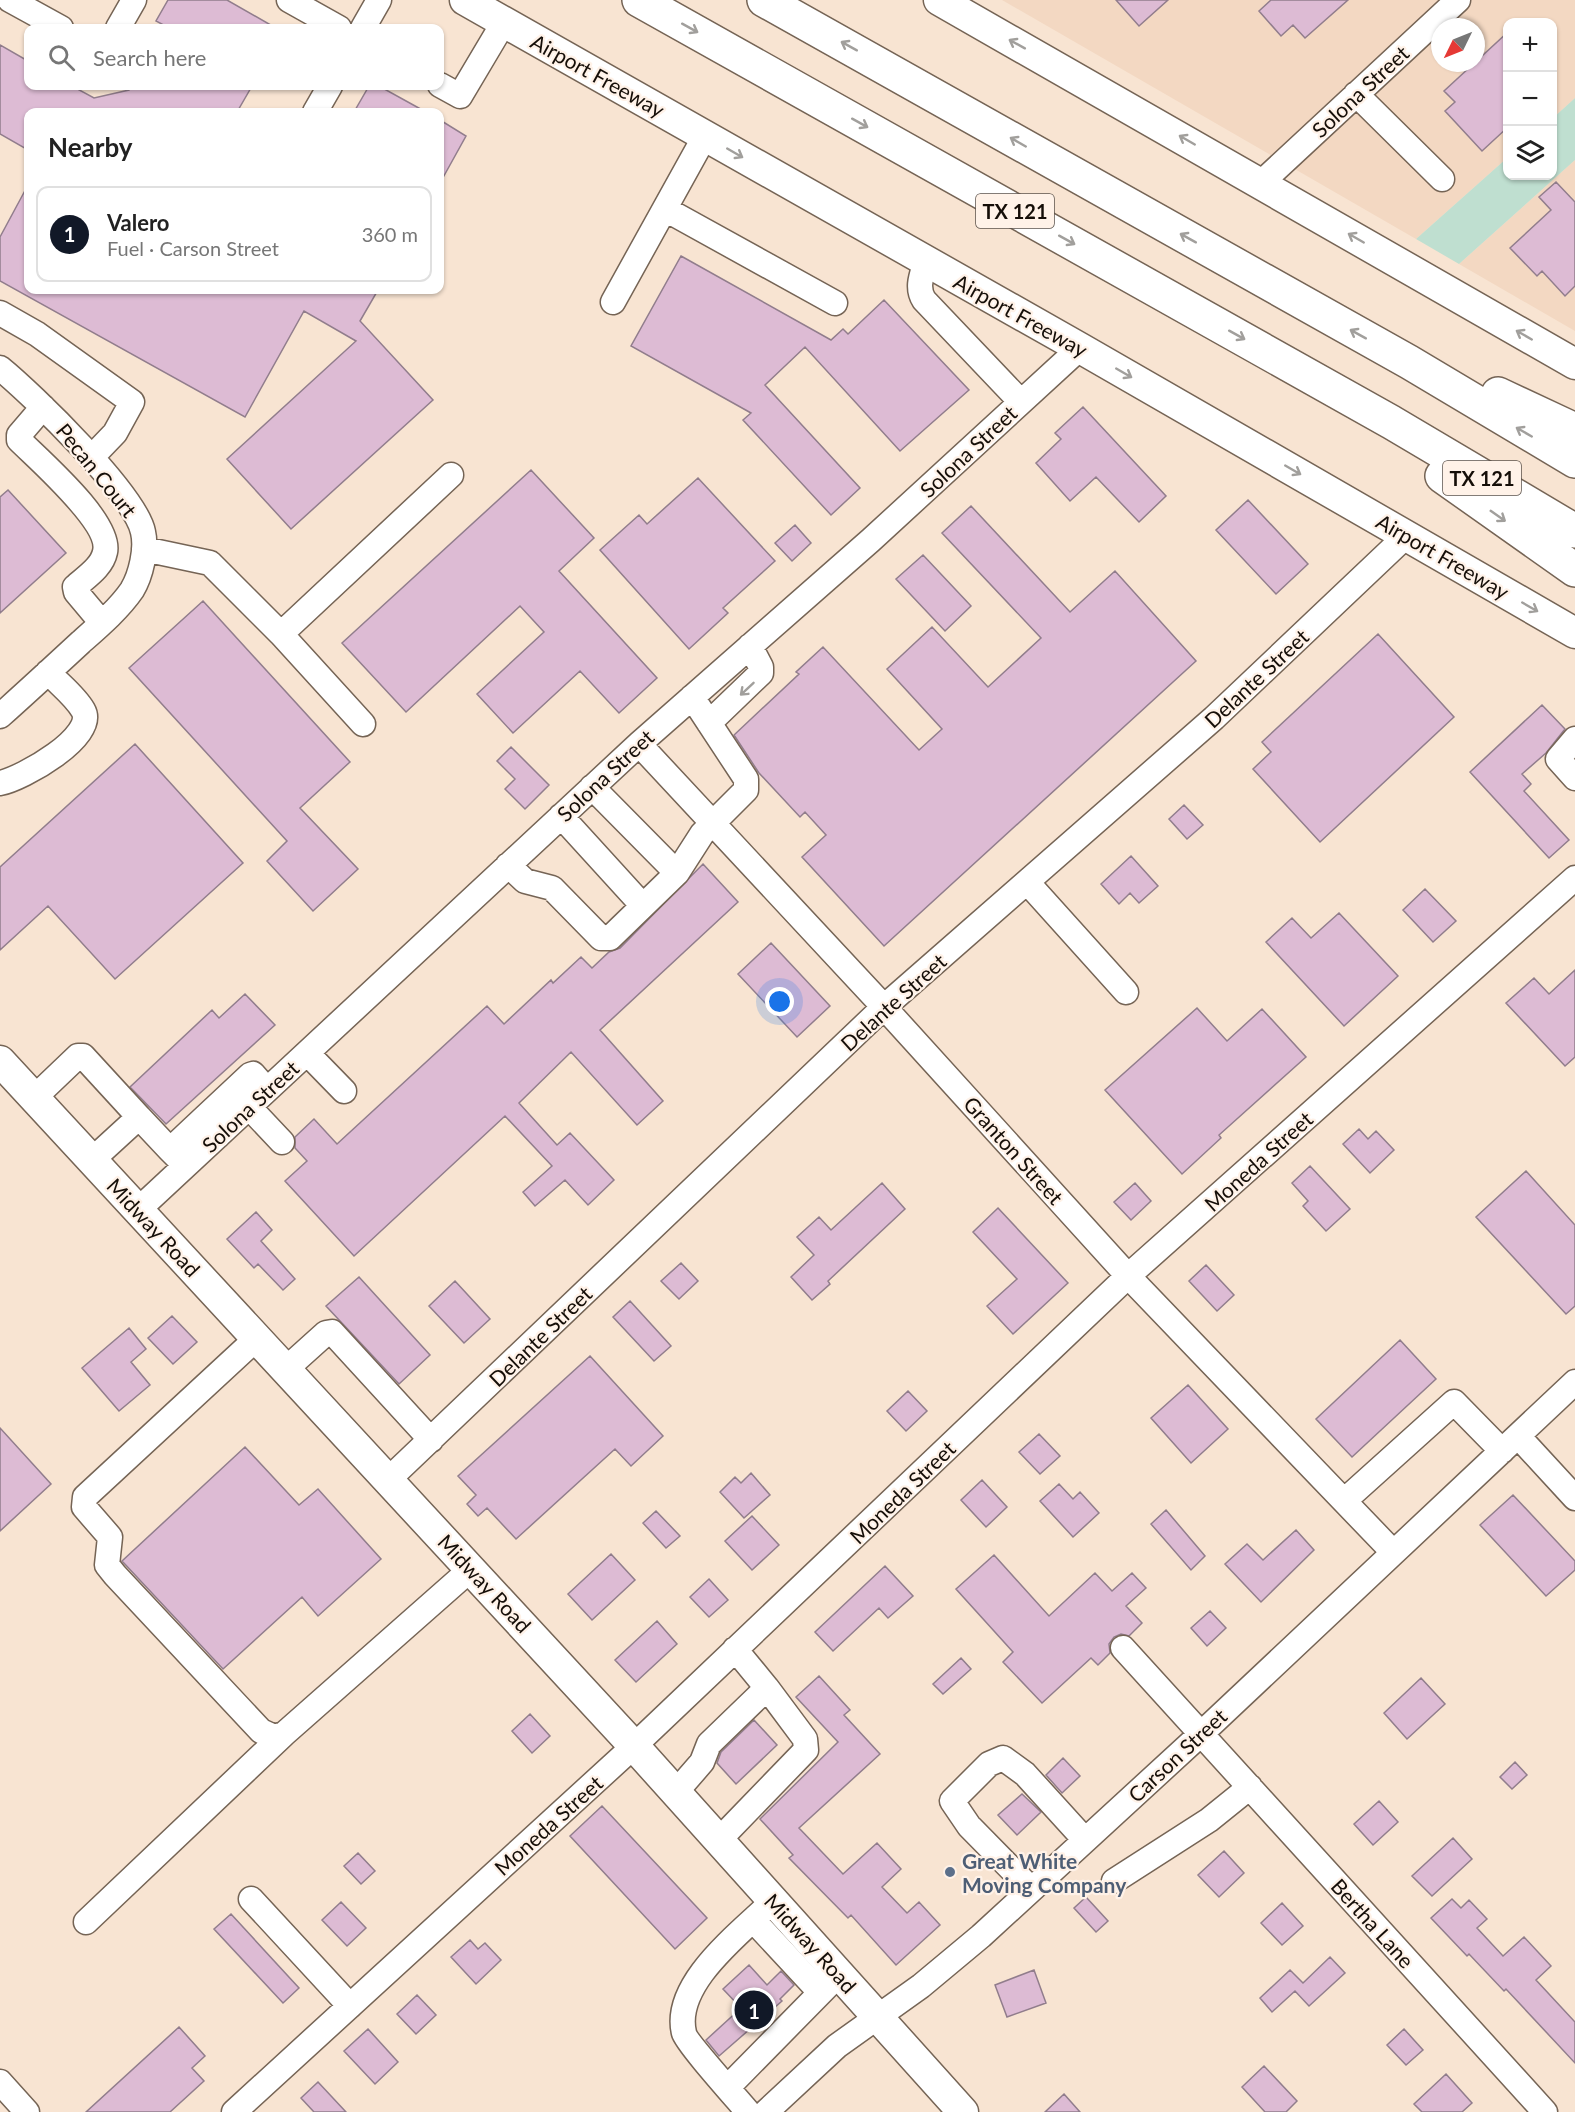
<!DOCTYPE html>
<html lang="en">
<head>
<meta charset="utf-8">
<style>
  body { margin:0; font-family:Lato,sans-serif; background:#f2f2f2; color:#222 }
  .controls { position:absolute; right:18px; top:18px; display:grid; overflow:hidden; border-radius:12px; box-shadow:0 2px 4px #0004 }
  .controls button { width:54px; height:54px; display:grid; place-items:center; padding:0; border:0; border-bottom:2px solid #e0e0e0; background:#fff; color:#222; font:30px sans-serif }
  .compass { position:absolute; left:1431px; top:18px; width:54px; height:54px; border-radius:50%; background:#fff; box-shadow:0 2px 4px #0004; rotate:227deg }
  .you { position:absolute; left:780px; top:1002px; width:21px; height:21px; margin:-15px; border:4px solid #fff; border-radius:50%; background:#1a73e8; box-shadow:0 0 0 9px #1a73e833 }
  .badge { display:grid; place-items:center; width:39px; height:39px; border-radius:50%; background:#111827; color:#fff; font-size:20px; font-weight:700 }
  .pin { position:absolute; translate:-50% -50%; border:3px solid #fff; box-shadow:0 2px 6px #0006 }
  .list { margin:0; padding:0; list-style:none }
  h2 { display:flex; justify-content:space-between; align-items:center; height:78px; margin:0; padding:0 24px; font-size:26px }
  h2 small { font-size:20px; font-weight:400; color:#767676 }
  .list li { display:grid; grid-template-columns:39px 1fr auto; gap:18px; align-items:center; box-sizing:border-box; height:96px; margin:0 12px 12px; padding:0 12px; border:2px solid #e0e0e0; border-radius:12px }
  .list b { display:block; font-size:22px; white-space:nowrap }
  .list p { margin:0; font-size:20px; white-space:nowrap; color:#767676 }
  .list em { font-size:20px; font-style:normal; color:#767676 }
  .icon { flex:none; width:33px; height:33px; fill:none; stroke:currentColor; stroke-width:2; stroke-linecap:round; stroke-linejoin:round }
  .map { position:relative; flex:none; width:1575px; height:2112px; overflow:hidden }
  .search { position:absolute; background:#fff; box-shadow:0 2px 4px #0004; left:24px; top:24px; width:420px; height:66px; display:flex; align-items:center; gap:15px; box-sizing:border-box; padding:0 21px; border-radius:12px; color:#767676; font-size:22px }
  .panel { position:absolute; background:#fff; box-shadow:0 2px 4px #0004; left:24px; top:108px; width:420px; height:186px; border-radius:12px }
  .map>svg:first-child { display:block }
  .built { fill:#f3d8c2; fill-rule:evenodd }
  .green { fill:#bfdfd0 }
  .building { fill:#ddbbd4; stroke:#917d8c; stroke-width:1.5 }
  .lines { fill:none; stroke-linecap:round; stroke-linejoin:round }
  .minor-casing { stroke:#756455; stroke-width:27 }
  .major-casing { stroke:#756455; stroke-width:33 }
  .highway-casing { stroke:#756455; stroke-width:36 }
  .minor { stroke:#fff; stroke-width:24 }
  .major { stroke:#fff; stroke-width:30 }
  .highway { stroke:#fff; stroke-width:33 }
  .oneway { stroke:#a19f9c }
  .service-dot { fill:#5c6f8a; stroke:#fff2e8; stroke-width:2 }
  .labels { text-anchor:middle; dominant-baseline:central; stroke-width:4.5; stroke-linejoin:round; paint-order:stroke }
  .shield { fill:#fff2e8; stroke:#5b524b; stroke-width:1.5 }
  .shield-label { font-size:20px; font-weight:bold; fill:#150e08 }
  .street-label { font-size:21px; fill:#150e08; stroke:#fff2e8 }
  .service-label { font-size:21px; font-weight:bold; fill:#4e5e75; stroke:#fff2e8; text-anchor:start }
</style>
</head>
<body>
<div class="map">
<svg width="1575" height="2112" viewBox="0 0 1575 2112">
  <rect width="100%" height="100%" fill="#f8e4d2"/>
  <path class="built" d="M1002,0H1575V98L1553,118L1552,22H1508L1507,158L1416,239ZM1440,27H1476V63H1440Z
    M1575,160V331L1459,264Z"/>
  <path class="green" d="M1575,98V160L1459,264L1416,239L1507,158L1508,176H1552L1553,118Z"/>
  <path class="building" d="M168,0H227L276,28H169L156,21Z
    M1116,0H1168L1139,26Z
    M1271,0H1348L1305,38L1293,25L1281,36L1259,11Z
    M1508,32V127L1482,151L1445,111L1455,102L1444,91Z
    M0,45L28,61V86H72L94,98L129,90L132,86H252L237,112H28V150L0,134Z
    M369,86H379L426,112H354Z
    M440,120L466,136L440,183Z
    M1556,182L1575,202V286L1565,296L1542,271L1537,276L1510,248L1551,210L1539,197Z
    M28,185V290H378L360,321L433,400L291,529L227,459L356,341L304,311L245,417L0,281V237Z
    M681,256L831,340L843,329L848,334L884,300L969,390L900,451L805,347L765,385L860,488L831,515L743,420L751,413L631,346Z
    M1083,407L1166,496L1139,522L1096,477L1070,501L1036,463L1061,439L1055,433Z
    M531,470L594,538L559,571L657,678L619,713L580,671L513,733L477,694L544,632L520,606L406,712L342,643Z
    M698,478L775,561L723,608L728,613L689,649L600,550L639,515L647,524Z
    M8,490L66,553L0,613V497Z
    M1248,500L1308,564L1276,594L1216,530Z
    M971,506L1070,612L1115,571L1196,661L884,946L802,857L826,835L805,812L800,817L759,773L734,735L799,674L796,672L823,647L919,750L942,729L887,669L932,627L988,687L1041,638L942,533Z
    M795,525L811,543L792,561L775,543Z
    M923,555L971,606L945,631L896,579Z
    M203,601L350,762L300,808L358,869L313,911L267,861L287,841L129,668Z
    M1378,634L1454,717L1320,842L1253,769L1271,752L1262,742Z
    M1542,705L1565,729L1546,753L1522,774L1531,784L1524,791L1569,840L1549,858L1470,772Z
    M135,744L243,863L115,979L48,906L0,950V867Z
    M511,747L549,785L525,809L505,789L515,779L497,761Z
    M1184,805L1203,825L1187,839L1169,819Z
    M1131,856L1158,886L1139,903L1130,893L1119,904L1101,884Z
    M703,864L738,902L600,1030L663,1101L637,1125L571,1052L519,1103L557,1145L570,1133L614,1180L588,1205L565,1180L535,1206L523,1192L552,1166L505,1116L354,1256L285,1181L307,1161L295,1148V1137L314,1119L337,1144L487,1006L504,1024L551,980L553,983L581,957L592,968L609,952L620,948Z
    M1425,889L1456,921L1433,942L1403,910Z
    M1339,913L1398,976L1344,1026L1266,942L1292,918L1311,938Z
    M771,943L830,1006L797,1037L738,974Z
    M1575,970V1057L1565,1066L1506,1003L1534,978L1549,994Z
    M245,994L275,1025L166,1124L130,1087L212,1010L219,1018Z
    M1197,1008L1227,1041L1262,1009L1306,1057L1219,1135L1221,1138L1182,1174L1105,1090Z
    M1359,1129L1368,1139L1376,1131L1394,1150L1370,1173L1343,1144Z
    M1310,1166L1350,1209L1326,1231L1303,1206L1308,1201L1292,1183Z
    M1526,1171L1575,1225V1306L1566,1314L1476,1217Z
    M882,1183L905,1209L828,1281L830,1284L812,1300L791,1277L814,1255L797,1237L819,1217L831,1230Z
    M1135,1183L1151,1201L1131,1220L1114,1202Z
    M998,1208L1068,1283L1013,1334L987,1306L1017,1279L973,1232Z
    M256,1212L272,1230L261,1241L295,1279L283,1290L258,1264L254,1268L227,1239Z
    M681,1263L698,1281L679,1299L661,1281Z
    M1206,1265L1234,1295L1217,1311L1189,1281Z
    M359,1277L430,1355L399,1384L326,1306Z
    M455,1281L490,1319L464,1343L429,1306Z
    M630,1301L671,1346L654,1361L613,1317Z
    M172,1316L197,1342L173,1364L148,1338Z
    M129,1328L146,1349L131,1362L150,1385L119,1411L82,1368Z
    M1400,1340L1436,1379L1352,1457L1316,1419Z
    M590,1356L663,1436L631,1466L615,1449L516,1539L487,1508L478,1516L467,1504L476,1495L458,1476Z
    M1188,1385L1228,1429L1191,1463L1151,1418Z
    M908,1391L927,1411L906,1431L887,1411Z
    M0,1428L51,1484L0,1531Z
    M1039,1434L1060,1456L1040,1474L1019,1452Z
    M245,1447L299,1505L318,1489L381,1559L318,1616L302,1597L223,1669L122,1561Z
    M751,1473L770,1495L744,1518L720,1492L735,1477L741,1483Z
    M982,1480L1007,1507L986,1527L961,1500Z
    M1059,1484L1073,1499L1080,1492L1099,1513L1073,1537L1040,1501Z
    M1513,1495L1575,1561V1570L1546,1596L1480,1525Z
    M1166,1510L1205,1556L1191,1570L1151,1524Z
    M656,1511L680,1536L666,1548L643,1523Z
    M752,1516L779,1545L752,1570L725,1541Z
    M1296,1530L1314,1550L1261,1602L1225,1564L1247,1544L1263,1560Z
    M611,1554L635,1580L592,1620L568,1594Z
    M994,1555L1049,1616L1095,1573L1112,1591L1132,1573L1146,1588L1126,1606L1142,1623L1129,1636L1121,1634L1114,1637L1109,1644L1110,1653L1098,1665L1091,1658L1042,1703L1003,1662L1013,1652L956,1589Z
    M885,1566L913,1596L888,1618L879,1608L833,1651L815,1632Z
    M709,1579L728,1600L709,1617L690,1597Z
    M1210,1611L1226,1628L1207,1646L1191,1628Z
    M657,1621L677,1644L636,1682L615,1660Z
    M961,1658L971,1669L943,1694L933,1684Z
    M819,1676L850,1710L844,1715L880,1754L799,1828L843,1874L877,1843L901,1869L882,1887L907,1913L919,1902L940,1925L896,1965L851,1915L848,1918L789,1858L793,1855L760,1819L838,1742L796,1697Z
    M1421,1678L1445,1704L1407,1739L1384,1713Z
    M530,1714L550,1736L532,1753L512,1731Z
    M754,1720L777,1745L736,1784L717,1763L721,1752Z
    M1063,1758L1080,1776L1062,1793L1046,1775Z
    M1515,1762L1527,1775L1512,1789L1500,1777Z
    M1022,1794L1041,1812L1017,1835L998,1815Z
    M1379,1801L1398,1822L1373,1845L1354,1824Z
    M602,1806L707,1918L675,1949L570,1836Z
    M1453,1838L1472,1859L1432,1896L1412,1876Z
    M1224,1851L1244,1873L1219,1897L1198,1875Z
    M358,1853L375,1871L361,1884L344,1866Z
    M1086,1897L1108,1921L1096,1932L1074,1908Z
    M1452,1899L1461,1908L1469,1900L1487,1919L1477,1928L1503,1956L1524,1937L1551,1966L1536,1980L1575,2022V2063L1506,1989L1504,1991L1469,1954L1467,1956L1431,1918Z
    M341,1902L366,1928L347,1946L322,1920Z
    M1282,1903L1303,1926L1282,1945L1261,1923Z
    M231,1914L299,1988L283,2003L214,1929Z
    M470,1940L478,1949L485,1943L501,1960L476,1984L451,1957Z
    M1330,1957L1345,1973L1309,2006L1295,1991L1272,2012L1260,1998L1290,1970L1303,1983Z
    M749,1965L767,1985L781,1971L794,1985L780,1999L782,2001L719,2056L706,2040L741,2008L723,1989Z
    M1034,1970L1046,2003L1007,2017L995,1985Z
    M417,1995L436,2015L416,2034L397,2014Z
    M179,2027L205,2056L192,2068L204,2081L170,2112H86Z
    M368,2029L398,2062L375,2084L344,2051Z
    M1404,2029L1423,2050L1406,2065L1387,2045Z
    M1264,2066L1297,2101L1286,2112H1265L1242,2087Z
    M1446,2074L1472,2103L1462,2112H1422L1414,2104Z
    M318,2082L346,2112H314L301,2098Z
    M1064,2094L1080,2112H1045Z"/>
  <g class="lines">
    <g class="minor-casing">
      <path id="minor" d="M10,0L61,28
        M289,0L339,28
        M118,28L134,0
        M363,28L379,0
        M440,85L460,96L504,22
        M1356,94L1442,179
        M315,112L330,86
        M1261,183L1458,0
        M665,209L835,303
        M926,261C922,275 916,287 924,300L1021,402
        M613,302L705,136
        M0,313L37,334L132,402L115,433L91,458
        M0,368C32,394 136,495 143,532C147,549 141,575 132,590C119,609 98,627 81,642C54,667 27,692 0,716
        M43,407L19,435V440C40,461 112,523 105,552C102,567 86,577 75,587L76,592L102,623
        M144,549L210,563L281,634L451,475
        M281,634L363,724
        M709,723L761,673V667L750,646
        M1575,739L1558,759L1575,778
        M639,744L884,1007L1128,1276L1393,1552
        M0,783C22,779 98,736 83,710C75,696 59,684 48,672
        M592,787L677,873
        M561,816L643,906
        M508,865L525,881L552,888L601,938H610L677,873L702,834L746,790V779L692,697
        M1027,882L1126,992
        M307,1053L344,1091
        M34,1098L78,1056H83L139,1117
        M249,1107L282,1142
        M218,1136L203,1119L250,1075L253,1074L267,1090
        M92,1160L139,1117L170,1150
        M181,1161L170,1150L203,1119
        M138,1210L639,744L871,540L1080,348
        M257,1338L85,1497L84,1507L110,1537L107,1565L115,1575L261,1731L274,1737L284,1734L471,1569
        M286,1369L326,1333L332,1332L431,1440
        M1518,1436L1575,1498
        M389,1479L884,1007L1214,718L1407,535
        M1344,1501L1454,1402L1502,1451
        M1123,1648L1545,2112
        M735,1649L767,1688
        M676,1792L702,1762L709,1744L767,1688L805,1739L806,1750L719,1840
        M1114,1881L1209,1820L1250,1787
        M1031,1889L969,1826L952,1801L989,1764L1003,1758L1025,1774L1085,1840
        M251,1899L350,2006
        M754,1921L820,1992
        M86,1922L284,1734
        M0,2082L27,2112
        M728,2087L839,1974
        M234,2112L634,1746L1128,1276L1575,878
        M748,2112C738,2100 686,2042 684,2033C672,1983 742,1932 773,1901
        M766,2112L837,2046L921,1986L981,1936L1202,1733L1575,1382"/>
    </g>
    <g class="major-casing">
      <path id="major" d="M465,0L1080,348L1575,633
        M939,0L1575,364
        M0,1061L634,1746L963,2112"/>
    </g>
    <g class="highway-casing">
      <path id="highway" d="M639,0L1391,422L1575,531
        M764,0L1409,362L1575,461
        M1498,394L1575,430
        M1442,476L1575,570"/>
    </g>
    <use href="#minor" class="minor"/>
    <use href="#major" class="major"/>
    <use href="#highway" class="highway"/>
  </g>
  <defs><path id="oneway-shaft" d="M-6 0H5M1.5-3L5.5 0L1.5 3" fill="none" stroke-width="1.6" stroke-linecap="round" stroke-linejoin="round" transform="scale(1.5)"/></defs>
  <g class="oneway">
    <use href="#oneway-shaft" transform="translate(690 28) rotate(29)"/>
    <use href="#oneway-shaft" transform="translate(1017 44) rotate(-151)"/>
    <use href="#oneway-shaft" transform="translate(849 46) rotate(-151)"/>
    <use href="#oneway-shaft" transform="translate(860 123) rotate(29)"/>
    <use href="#oneway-shaft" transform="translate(1187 140) rotate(-150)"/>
    <use href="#oneway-shaft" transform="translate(1018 142) rotate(-150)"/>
    <use href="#oneway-shaft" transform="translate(735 153) rotate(30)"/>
    <use href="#oneway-shaft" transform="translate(1188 238) rotate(-151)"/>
    <use href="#oneway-shaft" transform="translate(1356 238) rotate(-150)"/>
    <use href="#oneway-shaft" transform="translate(1067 240) rotate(29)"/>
    <use href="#oneway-shaft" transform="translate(1358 334) rotate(-151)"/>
    <use href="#oneway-shaft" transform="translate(1237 335) rotate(29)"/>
    <use href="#oneway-shaft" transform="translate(1524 335) rotate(-150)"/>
    <use href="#oneway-shaft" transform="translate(1124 373) rotate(30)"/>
    <use href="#oneway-shaft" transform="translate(1524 432) rotate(-150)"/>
    <use href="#oneway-shaft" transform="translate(1293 470) rotate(30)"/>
    <use href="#oneway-shaft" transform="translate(1498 516) rotate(35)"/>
    <use href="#oneway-shaft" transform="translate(1530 607) rotate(30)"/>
    <use href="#oneway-shaft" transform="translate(747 689) rotate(137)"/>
  </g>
  <circle class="service-dot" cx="950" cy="1872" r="6"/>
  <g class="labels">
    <g class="shield">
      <rect x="976" y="194" width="78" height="34" rx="4.5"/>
      <rect x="1443" y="461" width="78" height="34" rx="4.5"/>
    </g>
    <g class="shield-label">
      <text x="1015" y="211">TX 121</text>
      <text x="1482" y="478">TX 121</text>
    </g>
    <g class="street-label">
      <text transform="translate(598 75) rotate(29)">Airport Freeway</text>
      <text transform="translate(1360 91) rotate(-43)">Solona Street</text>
      <text transform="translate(1021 315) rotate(29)">Airport Freeway</text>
      <text transform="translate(968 451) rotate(-43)">Solona Street</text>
      <text transform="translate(97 470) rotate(51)">Pecan Court</text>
      <text transform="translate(1443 556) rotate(30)">Airport Freeway</text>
      <text transform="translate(1256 678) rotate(-43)">Delante Street</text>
      <text transform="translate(605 775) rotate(-43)">Solona Street</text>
      <text transform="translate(893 1002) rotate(-42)">Delante Street</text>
      <text transform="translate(250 1106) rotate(-43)">Solona Street</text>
      <text transform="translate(1014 1150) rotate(48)">Granton Street</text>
      <text transform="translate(1258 1161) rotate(-42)">Moneda Street</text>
      <text transform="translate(154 1227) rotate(47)">Midway Road</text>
      <text transform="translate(540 1336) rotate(-44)">Delante Street</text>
      <text transform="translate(902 1492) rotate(-44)">Moneda Street</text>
      <text transform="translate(485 1583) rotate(47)">Midway Road</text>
      <text transform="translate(1177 1755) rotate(-43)">Carson Street</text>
      <text transform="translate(548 1825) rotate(-42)">Moneda Street</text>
      <text transform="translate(1373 1923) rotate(48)">Bertha Lane</text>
      <text transform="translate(811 1943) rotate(48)">Midway Road</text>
    </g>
    <g class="service-label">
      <text x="962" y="1860">Great White<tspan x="962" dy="24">Moving Company</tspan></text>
    </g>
  </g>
</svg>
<div class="controls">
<button>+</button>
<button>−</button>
<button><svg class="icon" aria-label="layers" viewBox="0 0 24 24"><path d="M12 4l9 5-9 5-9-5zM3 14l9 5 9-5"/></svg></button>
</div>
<svg class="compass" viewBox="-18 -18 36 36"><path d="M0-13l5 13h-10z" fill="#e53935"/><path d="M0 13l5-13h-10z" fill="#767676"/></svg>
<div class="you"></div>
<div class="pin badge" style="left:754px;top:2010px">1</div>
<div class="search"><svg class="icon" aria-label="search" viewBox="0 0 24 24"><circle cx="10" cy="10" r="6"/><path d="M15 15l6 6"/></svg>Search here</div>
<section class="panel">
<h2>Nearby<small></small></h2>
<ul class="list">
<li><span class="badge">1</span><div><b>Valero</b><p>Fuel · Carson Street</p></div><em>360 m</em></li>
</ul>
</section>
</div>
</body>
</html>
